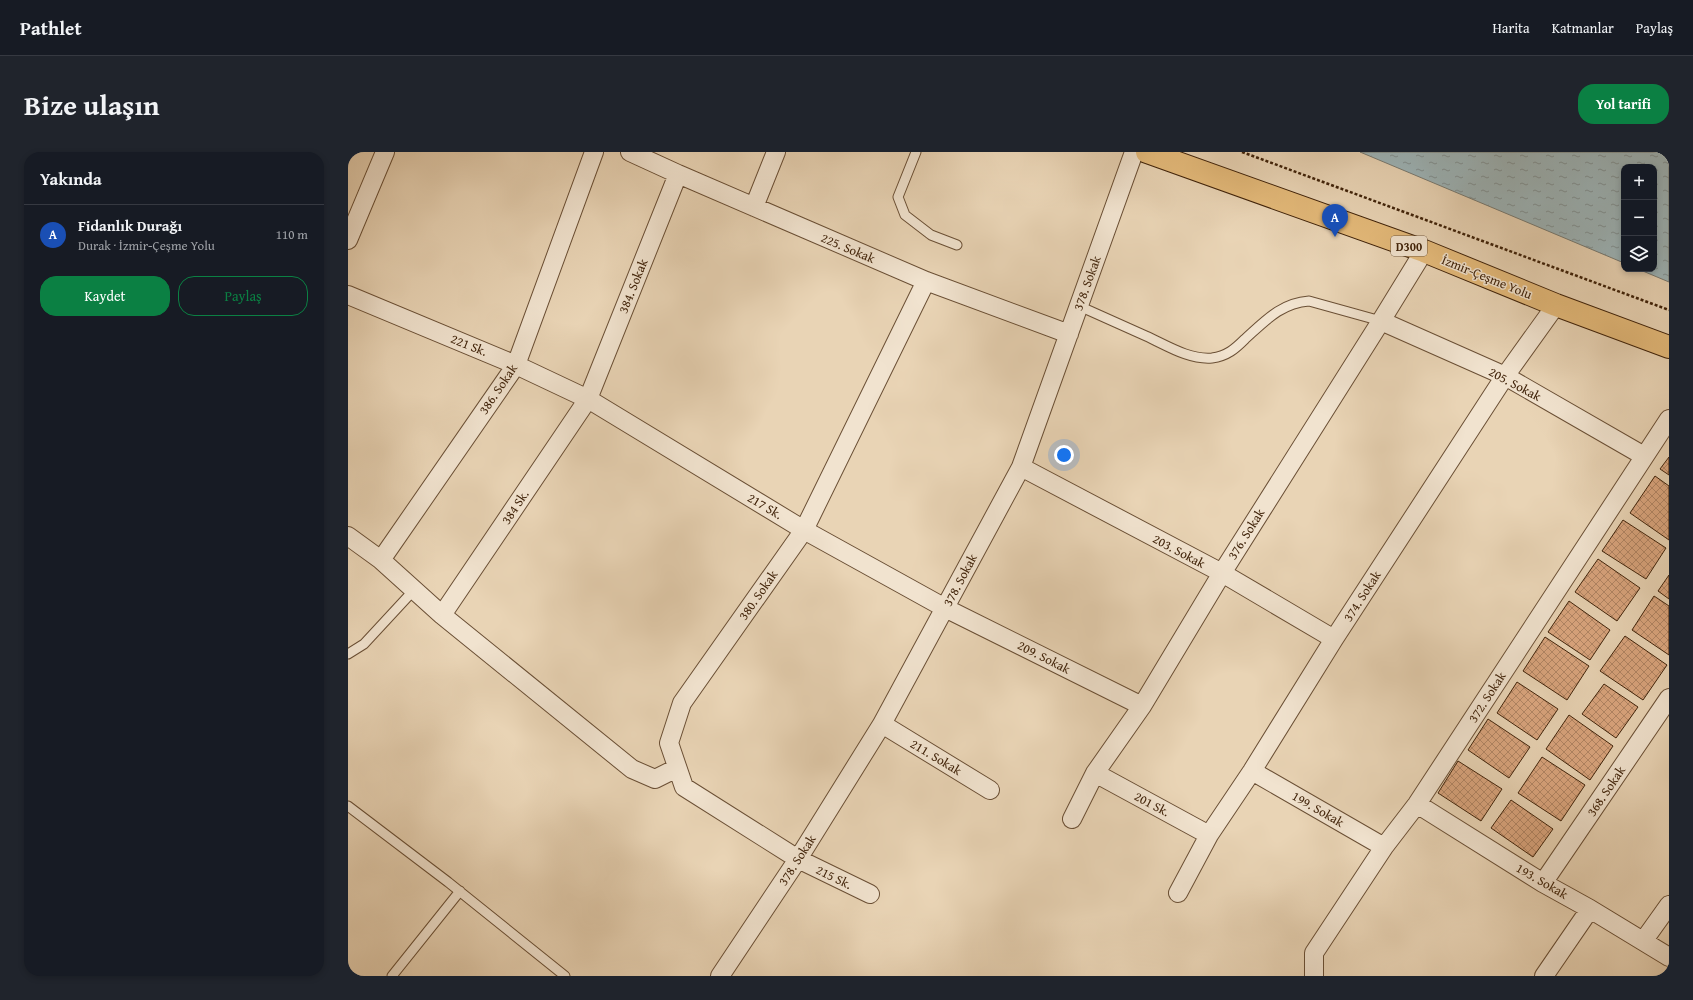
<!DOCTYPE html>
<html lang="tr">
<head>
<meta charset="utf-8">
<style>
  body { margin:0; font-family:"Gentium Book Plus",serif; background:#20242c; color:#f1f3f6 }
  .controls { position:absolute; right:12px; top:12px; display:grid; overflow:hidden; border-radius:8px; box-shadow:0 2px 6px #0003 }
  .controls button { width:36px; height:36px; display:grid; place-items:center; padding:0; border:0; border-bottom:1px solid #363941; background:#171b24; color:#f1f3f6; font:20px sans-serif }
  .you { position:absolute; left:716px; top:303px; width:14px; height:14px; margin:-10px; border:3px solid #fff; border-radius:50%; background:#1a73e8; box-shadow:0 0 0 6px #1a73e833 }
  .badge { display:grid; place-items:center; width:26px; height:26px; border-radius:50%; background:#0b8043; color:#fff; font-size:13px; font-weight:700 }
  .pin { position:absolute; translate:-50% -33px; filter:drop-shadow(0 1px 2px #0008) }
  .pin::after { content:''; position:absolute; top:21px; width:14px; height:12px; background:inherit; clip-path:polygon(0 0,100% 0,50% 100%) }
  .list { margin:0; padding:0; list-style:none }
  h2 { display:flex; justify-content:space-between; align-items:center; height:52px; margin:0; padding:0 16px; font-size:17px }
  h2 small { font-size:13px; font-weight:400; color:#9ea1a6 }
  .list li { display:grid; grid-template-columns:26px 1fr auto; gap:12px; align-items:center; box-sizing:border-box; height:60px; padding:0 16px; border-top:1px solid #363941 }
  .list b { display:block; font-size:15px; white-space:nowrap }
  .list p { margin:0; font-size:13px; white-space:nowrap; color:#9ea1a6 }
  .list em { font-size:13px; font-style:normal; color:#9ea1a6 }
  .actions { display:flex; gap:8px; padding:12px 16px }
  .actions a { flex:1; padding:9px 0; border:1px solid #0b8043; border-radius:16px; text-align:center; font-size:14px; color:#0b8043 }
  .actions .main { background:#0b8043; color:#fff }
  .icon { flex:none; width:22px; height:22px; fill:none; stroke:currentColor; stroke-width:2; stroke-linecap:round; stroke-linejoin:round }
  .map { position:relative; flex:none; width:1321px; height:824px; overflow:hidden; border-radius:16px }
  header { display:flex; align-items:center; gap:24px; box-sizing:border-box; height:56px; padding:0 20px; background:#171b24; border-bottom:1px solid #363941 }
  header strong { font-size:19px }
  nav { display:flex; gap:22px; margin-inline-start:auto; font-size:14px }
  .intro { display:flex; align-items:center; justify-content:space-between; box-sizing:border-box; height:96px; padding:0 24px }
  h1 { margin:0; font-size:28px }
  .button { padding:10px 18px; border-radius:16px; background:#0b8043; color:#fff; font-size:14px; font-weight:700 }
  main { display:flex; gap:24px; padding:0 24px }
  aside { flex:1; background:#171b24; border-radius:16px; box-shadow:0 2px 6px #0003 }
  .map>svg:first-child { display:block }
  .water { fill:url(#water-ripples); stroke:#787b73 }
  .building { fill:url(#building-cross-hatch); stroke:#40230a }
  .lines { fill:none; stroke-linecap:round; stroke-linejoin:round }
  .lane-casing { stroke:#6a4f35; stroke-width:11 }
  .street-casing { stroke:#6a4f35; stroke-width:20 }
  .highway-casing { stroke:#40230a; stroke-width:24 }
  .path { stroke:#40230a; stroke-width:2.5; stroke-dasharray:3 2; stroke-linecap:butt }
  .lane { stroke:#f1e3cf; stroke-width:9 }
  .street { stroke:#f1e3cf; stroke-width:18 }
  .highway { stroke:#e4ba7a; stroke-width:22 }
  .labels { text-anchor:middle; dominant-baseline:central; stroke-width:3; stroke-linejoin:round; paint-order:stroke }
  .shield { fill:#f1e3cf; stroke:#755d45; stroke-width:1 }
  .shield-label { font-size:12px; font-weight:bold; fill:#40230a }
  .street-label { font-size:13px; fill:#40230a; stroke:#f1e3cf }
</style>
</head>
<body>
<header>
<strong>Pathlet</strong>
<nav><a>Harita</a><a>Katmanlar</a><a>Paylaş</a></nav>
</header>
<div class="intro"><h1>Bize ulaşın</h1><a class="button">Yol tarifi</a></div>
<main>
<aside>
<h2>Yakında<small></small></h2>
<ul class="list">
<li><span class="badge" style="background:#1a4fb4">A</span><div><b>Fidanlık Durağı</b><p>Durak · İzmir-Çeşme Yolu</p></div><em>110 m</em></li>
</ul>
<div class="actions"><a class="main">Kaydet</a><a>Paylaş</a></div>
</aside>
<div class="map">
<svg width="1321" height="824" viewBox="0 0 1321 824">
  <defs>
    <pattern id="water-ripples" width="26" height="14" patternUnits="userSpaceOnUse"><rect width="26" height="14" fill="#9db5b9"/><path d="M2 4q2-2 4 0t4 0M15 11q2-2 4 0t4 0" fill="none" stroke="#819395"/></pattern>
    <pattern id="building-cross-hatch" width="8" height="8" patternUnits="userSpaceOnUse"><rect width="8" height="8" fill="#daa57e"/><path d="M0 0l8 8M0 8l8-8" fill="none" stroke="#b28665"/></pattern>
  </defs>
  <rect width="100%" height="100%" fill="#e9d4b5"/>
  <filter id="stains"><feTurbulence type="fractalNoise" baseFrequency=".005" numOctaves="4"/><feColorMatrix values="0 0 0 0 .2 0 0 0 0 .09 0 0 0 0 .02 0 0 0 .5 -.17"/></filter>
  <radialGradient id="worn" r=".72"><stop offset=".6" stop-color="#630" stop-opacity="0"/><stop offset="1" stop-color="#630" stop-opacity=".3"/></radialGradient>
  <path class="water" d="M1012,0H1321V130L1290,117H1306V15H1276V111Z"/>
  <path class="building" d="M1321,305V323L1312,317Z
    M1307,324L1321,334V388L1282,361Z
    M1275,368L1318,396L1298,427L1254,399Z
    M1250,407L1292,436L1269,469L1227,440Z
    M1321,423V447L1310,439Z
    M1306,444L1321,454V503L1284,478Z
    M1221,449L1262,478L1242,508L1200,480Z
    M1277,484L1319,513L1295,548L1252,519Z
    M1197,485L1241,514L1219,548L1175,519Z
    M1169,530L1210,557L1189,588L1149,561Z
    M1256,532L1290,555L1268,586L1234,562Z
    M1221,563L1265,594L1242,628L1198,597Z
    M1140,567L1182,595L1161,626L1120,598Z
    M1194,605L1237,633L1213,669L1170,641Z
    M1110,609L1154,637L1133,669L1090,641Z
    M1163,648L1205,677L1185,705L1143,676Z"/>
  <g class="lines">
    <g class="lane-casing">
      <path id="lane" d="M568,0L550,45L557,63L583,83L609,93
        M731,154C753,164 776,174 798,184C818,193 841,208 864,206C879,204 887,197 897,187C917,169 933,151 961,149L1033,169
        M0,502L16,492L66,438
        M0,654L100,730L217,824
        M44,824L112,739"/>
    </g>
    <g class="street-casing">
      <path id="street" d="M282,0L330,22L578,129L721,182
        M406,55L428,0
        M0,88L37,0
        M0,143L168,213L240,247L456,378L597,456L794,554
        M1033,169L1157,224L1296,304
        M673,315L874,421L986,487
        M0,384L33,408L94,463L284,617L307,627L329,616
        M33,408L168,213L246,0
        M94,463L240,247L330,22
        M534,572L642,638
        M904,619L1036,695
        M747,621L861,683
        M1069,652L1195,731L1242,757L1321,805
        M724,667L747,621L794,554L874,421L1033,169L1076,99
        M1195,731L1321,546
        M830,741L861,683L904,619L986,487L1157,224L1208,153
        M522,742L450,707L336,635L321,591L334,551L456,378L578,129
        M1296,788L1321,753
        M372,824L450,707L534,572L673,315L786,0
        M966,824V801L1036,695L1069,652L1321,267
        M1196,824L1242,757"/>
    </g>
    <g class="highway-casing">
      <path id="highway" d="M799,0L1076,99L1208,153L1321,195"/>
    </g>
    <path class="path" d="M894,0L1321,158"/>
    <use href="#lane" class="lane"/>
    <use href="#street" class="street"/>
    <use href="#highway" class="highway"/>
  </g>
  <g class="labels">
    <rect class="shield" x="1043" y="84" width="36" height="20" rx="3"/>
    <g class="shield-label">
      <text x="1061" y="94">D300</text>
    </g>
    <g class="street-label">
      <text transform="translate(500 96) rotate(23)">225. Sokak</text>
      <text transform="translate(1139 125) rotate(22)">İzmir-Çeşme Yolu</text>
      <text transform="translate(739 131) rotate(-70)">378. Sokak</text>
      <text transform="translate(285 134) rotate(-68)">384. Sokak</text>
      <text transform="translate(121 193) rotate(22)">221 Sk.</text>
      <text transform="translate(1167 232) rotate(28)">205. Sokak</text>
      <text transform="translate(150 237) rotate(-56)">386. Sokak</text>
      <text transform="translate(417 354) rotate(31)">217 Sk.</text>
      <text transform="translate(167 355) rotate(-56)">384 Sk.</text>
      <text transform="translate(898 382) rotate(-58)">376. Sokak</text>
      <text transform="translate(831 399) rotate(28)">203. Sokak</text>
      <text transform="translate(612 428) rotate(-62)">378. Sokak</text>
      <text transform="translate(410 443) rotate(-55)">380. Sokak</text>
      <text transform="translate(1014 444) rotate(-57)">374. Sokak</text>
      <text transform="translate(696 505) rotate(27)">209. Sokak</text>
      <text transform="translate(1139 545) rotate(-57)">372. Sokak</text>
      <text transform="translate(588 605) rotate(31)">211. Sokak</text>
      <text transform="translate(1258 639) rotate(-56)">368. Sokak</text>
      <text transform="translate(804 652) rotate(28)">201 Sk.</text>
      <text transform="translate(970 657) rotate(30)">199. Sokak</text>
      <text transform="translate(449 708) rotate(-57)">378. Sokak</text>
      <text transform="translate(486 725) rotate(26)">215 Sk.</text>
      <text transform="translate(1194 729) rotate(30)">193. Sokak</text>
    </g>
  </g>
  <rect width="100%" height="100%" filter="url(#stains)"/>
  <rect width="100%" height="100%" fill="url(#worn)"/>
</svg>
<div class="controls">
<button>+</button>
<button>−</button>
<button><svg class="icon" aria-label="layers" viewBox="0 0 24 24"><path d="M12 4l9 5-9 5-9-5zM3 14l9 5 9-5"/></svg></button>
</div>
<div class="you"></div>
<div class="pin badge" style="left:987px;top:85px;background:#1a4fb4">A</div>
</div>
</main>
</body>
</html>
